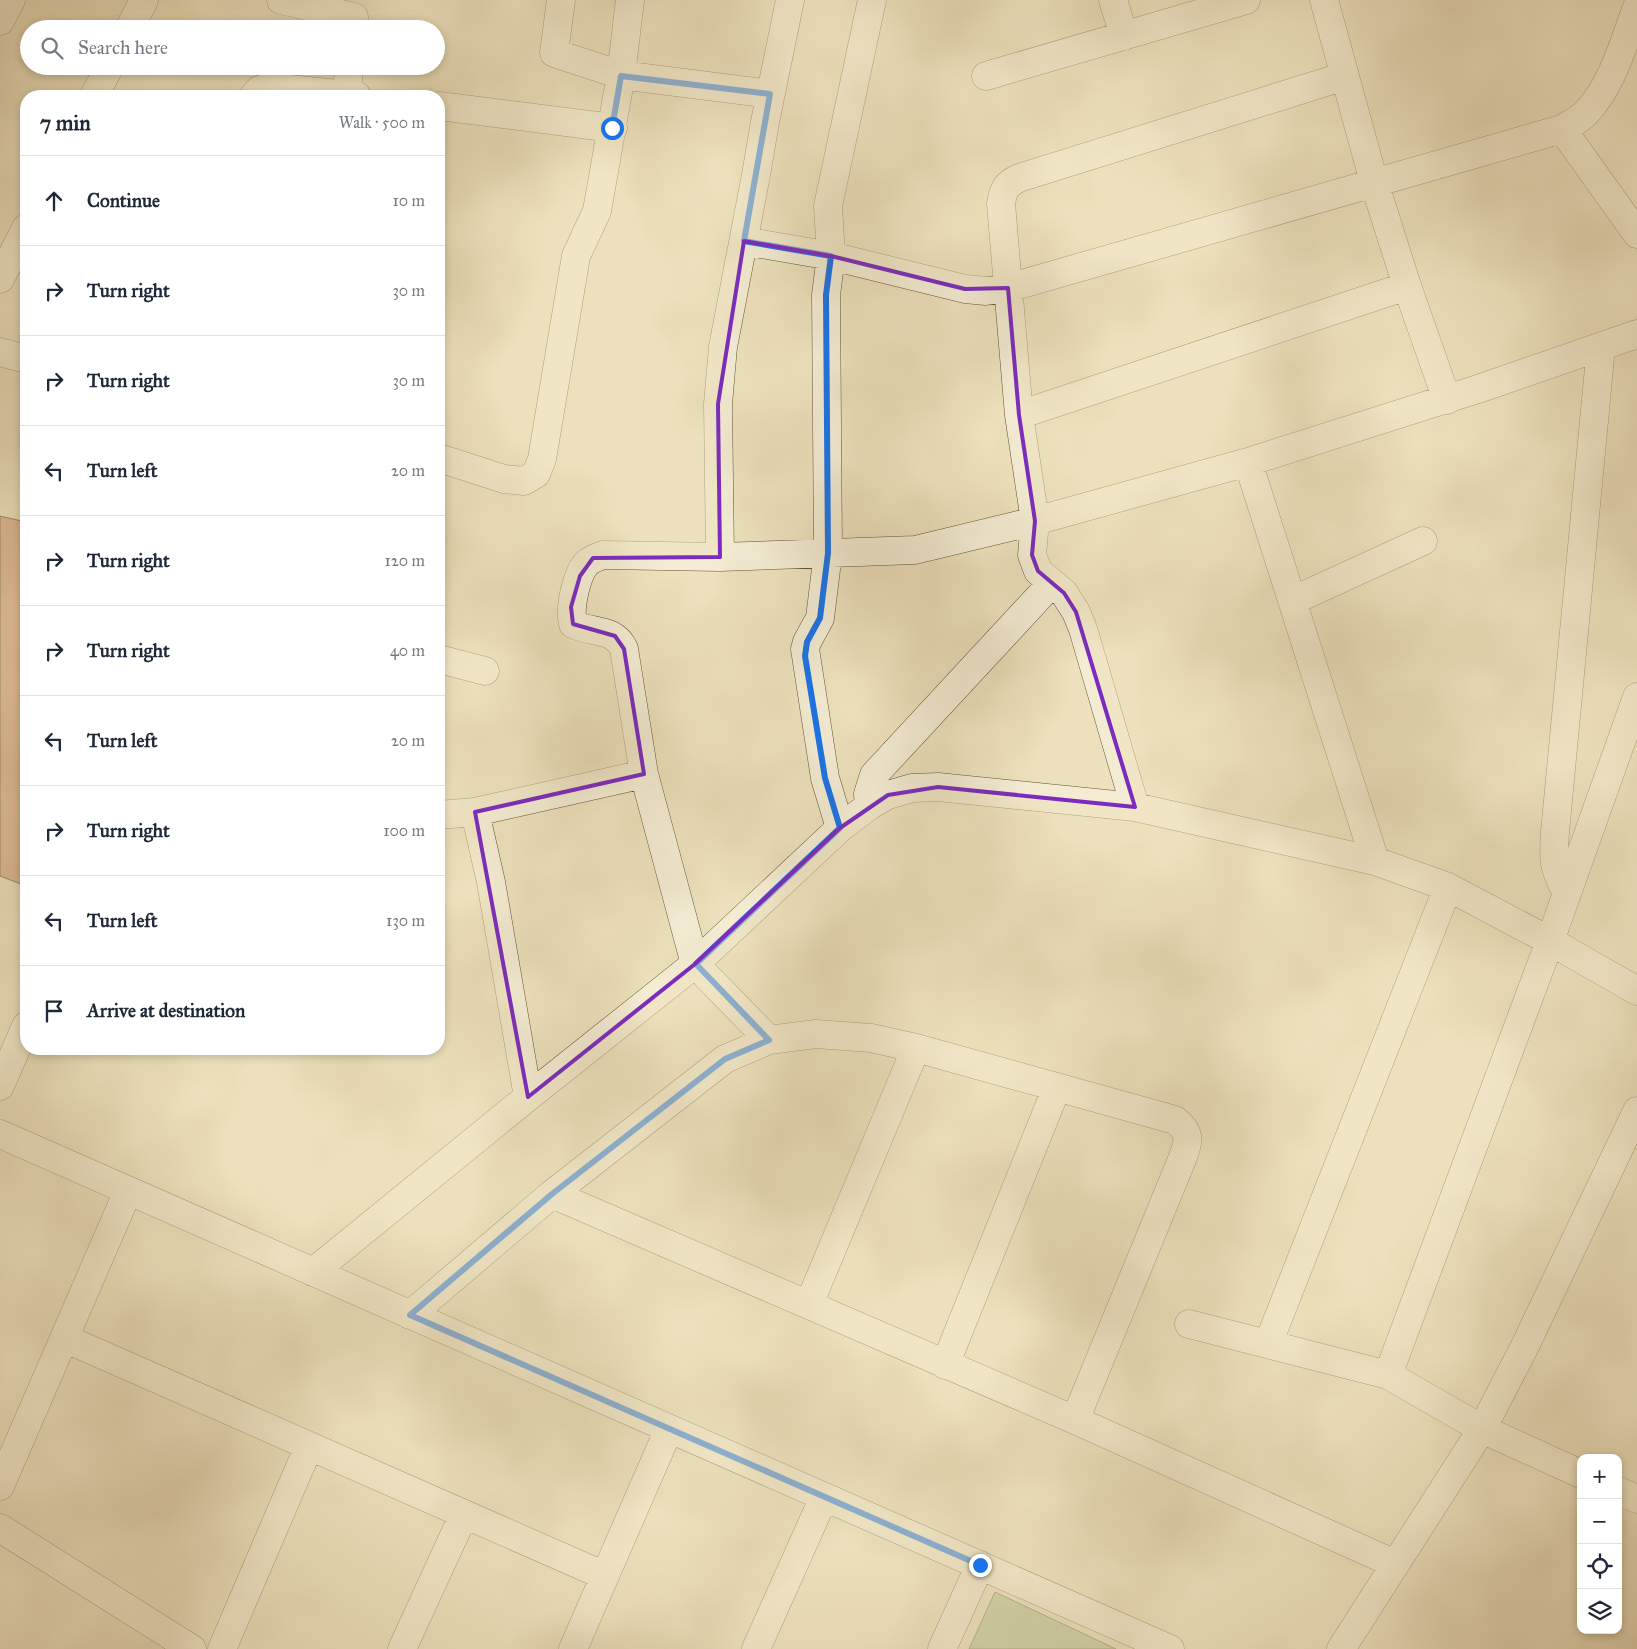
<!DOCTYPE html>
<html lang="en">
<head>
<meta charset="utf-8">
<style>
  body { margin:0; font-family:"IM FELL Great Primer",serif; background:#f2f2f3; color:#1f2937 }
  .controls { position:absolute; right:15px; bottom:15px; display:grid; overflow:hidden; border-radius:10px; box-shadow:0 2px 8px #0003 }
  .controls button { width:45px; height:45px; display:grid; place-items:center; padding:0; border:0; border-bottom:1px solid #e0e1e3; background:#fff; color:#1f2937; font:25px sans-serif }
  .stop { position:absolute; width:15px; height:15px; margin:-11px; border:4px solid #1a73e8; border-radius:50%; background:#fff }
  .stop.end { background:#1a73e8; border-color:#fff; box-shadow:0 1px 5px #0008 }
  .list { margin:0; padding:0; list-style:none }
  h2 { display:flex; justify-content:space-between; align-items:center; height:65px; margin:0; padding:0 20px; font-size:21px }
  h2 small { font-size:16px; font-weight:400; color:#747a83 }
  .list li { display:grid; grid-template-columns:32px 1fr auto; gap:15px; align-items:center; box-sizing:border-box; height:90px; padding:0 20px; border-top:1px solid #e0e1e3 }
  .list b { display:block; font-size:19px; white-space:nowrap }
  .list em { font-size:16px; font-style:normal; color:#747a83 }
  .icon { flex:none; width:28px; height:28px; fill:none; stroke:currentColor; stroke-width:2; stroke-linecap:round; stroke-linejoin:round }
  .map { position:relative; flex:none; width:1637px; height:1649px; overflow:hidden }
  .search { position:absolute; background:#fff; box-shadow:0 2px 8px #0003; left:20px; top:20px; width:425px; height:55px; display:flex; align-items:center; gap:12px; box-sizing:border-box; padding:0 18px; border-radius:28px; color:#747a83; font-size:19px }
  .panel { position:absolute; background:#fff; box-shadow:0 2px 8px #0003; left:20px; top:90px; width:425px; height:965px; border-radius:20px }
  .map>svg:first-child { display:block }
  .green { fill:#b2c495; stroke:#74744e }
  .building { fill:#cb865f; stroke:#372306 }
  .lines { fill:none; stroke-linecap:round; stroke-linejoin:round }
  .minor-casing { stroke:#645234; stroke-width:29 }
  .minor { stroke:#f3ecd3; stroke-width:28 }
  .route { stroke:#1a73e8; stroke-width:6 }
  .marked { fill:none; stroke:#7b2cbf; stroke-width:4; stroke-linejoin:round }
</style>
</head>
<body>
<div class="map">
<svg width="1637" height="1649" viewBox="0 0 1637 1649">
  <rect width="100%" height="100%" fill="#ece1bc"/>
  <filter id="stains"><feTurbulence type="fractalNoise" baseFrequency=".004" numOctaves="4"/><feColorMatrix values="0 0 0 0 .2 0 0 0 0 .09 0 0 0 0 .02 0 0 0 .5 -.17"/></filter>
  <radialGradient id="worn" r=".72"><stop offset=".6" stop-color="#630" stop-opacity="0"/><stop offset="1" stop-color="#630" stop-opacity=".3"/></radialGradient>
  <path class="green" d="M995,1592L1116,1649H969Z"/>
  <path class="building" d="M0,516L26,522V886L0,876Z"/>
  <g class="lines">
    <g class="minor-casing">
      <path id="minor" d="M281,0L354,17
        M561,0L554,53L621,75L770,94
        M1113,0L1124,36
        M1324,0L1374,182L1407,286L1447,400
        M0,21L11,0
        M129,29L144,0
        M986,76L1246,0
        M347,95L349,66
        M94,96L110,66
        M254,96L259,90L269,87L357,96
        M439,106L613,128
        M1562,129L1637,234
        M744,241L831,256L965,289L986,291L1008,288L1562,129C1570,124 1579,120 1585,114C1613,85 1623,44 1637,7
        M0,279L26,228
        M0,352L26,359
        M1019,415L1407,286
        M439,458L504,479L524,481L536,474L542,459L576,256L597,211L621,75L630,0
        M1248,462L1375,861
        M720,557L718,404L723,347L756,175L765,122L790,0
        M1292,601L1423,541
        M439,659L485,671
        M869,806L868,794L874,775L1052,583
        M1135,807L1083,629L1076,612L1064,593L1038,571L1032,555L1035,521L1019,415L1001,204C1003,190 1006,184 1019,178L1345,76
        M475,812L491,882L528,1097
        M439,815L475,812L644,774
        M840,828L825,778L805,649L807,642L820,618L828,553L826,295L831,256L828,206L872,0
        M1567,893C1553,868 1553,860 1555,832L1601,347
        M769,1040L695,964L644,774L624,649C614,627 592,634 573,624C569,609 576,576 586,564C591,559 597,557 603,555L720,557L915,550L1035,521L1248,462L1478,389L1637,334
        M0,1086L26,1026
        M0,1134L1170,1649
        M552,1194L1075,1420L1395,1564
        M313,1272L528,1097L695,964L840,828L869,806L888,795L912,788L938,787L1135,807L1375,861L1448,887L1550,941L1637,991
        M809,1304L916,1048
        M410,1315L552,1194L725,1059L769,1040L816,1034L871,1038L916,1048L1175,1120C1191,1133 1189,1139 1183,1157L1075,1420
        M1189,1324L1388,1375L1482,1429L1581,1474
        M64,1338L605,1576
        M1268,1344L1448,887
        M945,1365L1057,1087
        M1388,1375L1550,941L1637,697
        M0,1486L128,1191
        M1618,1491L1637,1499
        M0,1528L192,1649
        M222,1649L309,1446
        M402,1649L464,1514
        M573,1649L669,1429
        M756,1649L824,1497
        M942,1649L980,1565
        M1341,1649L1482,1429L1524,1348L1637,1111"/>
    </g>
    <use href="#minor" class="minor"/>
  </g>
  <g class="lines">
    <path class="route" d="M612,128L621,76L770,94L744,241L831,256L826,295L828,553L820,618L807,642L805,656L825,778L840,828L696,964L769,1040L725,1059L552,1194L410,1315L980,1565"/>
  </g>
  <path d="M0 0H1637V1649H0ZM744,241L831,256L965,289L1008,288L1019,415L1035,521L1032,555L1038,571L1064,593L1076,612L1135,807L938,787L888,795L840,828L695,964L528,1097L475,812L644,774L624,649L615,636L573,624L571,607L580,576L593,558L720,557L718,404Z" fill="#ece1bc" fill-opacity=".55" fill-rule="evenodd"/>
  <path class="marked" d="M744,241L831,256L965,289L1008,288L1019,415L1035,521L1032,555L1038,571L1064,593L1076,612L1135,807L938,787L888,795L840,828L695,964L528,1097L475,812L644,774L624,649L615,636L573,624L571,607L580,576L593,558L720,557L718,404Z"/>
  <rect width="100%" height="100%" filter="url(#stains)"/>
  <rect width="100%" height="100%" fill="url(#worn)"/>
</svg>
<div class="controls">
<button>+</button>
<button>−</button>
<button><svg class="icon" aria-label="locate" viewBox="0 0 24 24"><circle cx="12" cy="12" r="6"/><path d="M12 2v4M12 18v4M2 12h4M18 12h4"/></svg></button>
<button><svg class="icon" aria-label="layers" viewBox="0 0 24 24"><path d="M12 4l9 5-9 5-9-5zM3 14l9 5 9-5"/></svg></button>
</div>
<div class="stop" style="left:612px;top:128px"></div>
<div class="stop end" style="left:980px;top:1565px"></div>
<div class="search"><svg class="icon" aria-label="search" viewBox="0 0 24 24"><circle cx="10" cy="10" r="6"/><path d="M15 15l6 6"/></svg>Search here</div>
<section class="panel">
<h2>7 min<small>Walk · 500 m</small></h2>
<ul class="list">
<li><svg class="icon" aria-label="ahead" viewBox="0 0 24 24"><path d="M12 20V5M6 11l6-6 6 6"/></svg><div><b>Continue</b></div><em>10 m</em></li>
<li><svg class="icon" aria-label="right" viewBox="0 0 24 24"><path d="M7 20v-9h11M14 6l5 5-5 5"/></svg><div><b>Turn right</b></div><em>30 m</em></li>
<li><svg class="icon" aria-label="right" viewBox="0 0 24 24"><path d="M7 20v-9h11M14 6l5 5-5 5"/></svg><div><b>Turn right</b></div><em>30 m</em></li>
<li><svg class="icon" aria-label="left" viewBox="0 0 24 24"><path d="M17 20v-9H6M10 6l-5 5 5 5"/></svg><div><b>Turn left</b></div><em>20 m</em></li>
<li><svg class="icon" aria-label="right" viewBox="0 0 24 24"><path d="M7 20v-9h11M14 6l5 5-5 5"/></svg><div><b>Turn right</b></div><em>120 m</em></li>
<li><svg class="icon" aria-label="right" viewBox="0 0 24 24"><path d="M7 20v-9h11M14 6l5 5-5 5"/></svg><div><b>Turn right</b></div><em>40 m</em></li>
<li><svg class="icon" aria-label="left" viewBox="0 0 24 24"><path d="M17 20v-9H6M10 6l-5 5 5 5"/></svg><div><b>Turn left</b></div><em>20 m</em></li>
<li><svg class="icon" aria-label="right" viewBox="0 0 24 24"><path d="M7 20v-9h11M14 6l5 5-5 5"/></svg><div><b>Turn right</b></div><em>100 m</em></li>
<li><svg class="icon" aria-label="left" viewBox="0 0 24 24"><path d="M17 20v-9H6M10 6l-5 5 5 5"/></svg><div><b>Turn left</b></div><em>130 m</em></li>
<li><svg class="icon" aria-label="arrive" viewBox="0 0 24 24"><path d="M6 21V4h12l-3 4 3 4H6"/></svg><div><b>Arrive at destination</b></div></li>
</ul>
</section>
</div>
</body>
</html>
